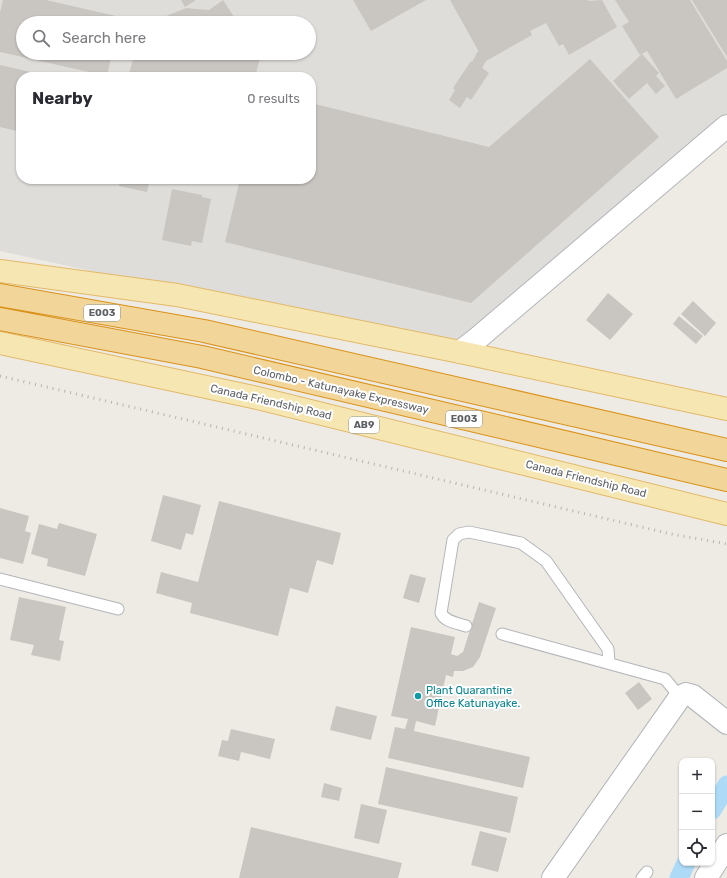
<!DOCTYPE html>
<html lang="en">
<head>
<meta charset="utf-8">
<style>
  body { margin:0; font-family:Rubik,sans-serif; background:#f2f2f3; color:#2b2b33 }
  .controls { position:absolute; right:12px; bottom:12px; display:grid; overflow:hidden; border-radius:8px; box-shadow:0 1px 3px #0004 }
  .controls button { width:36px; height:36px; display:grid; place-items:center; padding:0; border:0; border-bottom:1px solid #e1e1e2; background:#fff; color:#2b2b33; font:20px sans-serif }
  .list { margin:0; padding:0; list-style:none }
  h2 { display:flex; justify-content:space-between; align-items:center; height:52px; margin:0; padding:0 16px; font-size:17px }
  h2 small { font-size:13px; font-weight:400; color:#7c7c81 }
  .icon { flex:none; width:22px; height:22px; fill:none; stroke:currentColor; stroke-width:2; stroke-linecap:round; stroke-linejoin:round }
  .map { position:relative; flex:none; width:727px; height:878px; overflow:hidden }
  .search { position:absolute; background:#fff; box-shadow:0 1px 3px #0004; left:16px; top:16px; width:300px; height:44px; display:flex; align-items:center; gap:10px; box-sizing:border-box; padding:0 14px; border-radius:22px; color:#7c7c81; font-size:15px }
  .panel { position:absolute; background:#fff; box-shadow:0 1px 3px #0004; left:16px; top:72px; width:300px; height:112px; border-radius:16px }
  .map>svg:first-child { display:block }
  .industrial { fill:#dfddd9; fill-rule:evenodd }
  .lines { fill:none; stroke-linecap:round; stroke-linejoin:round }
  .canal { stroke:#addaf6; stroke-width:19 }
  .building { fill:#c9c6c2 }
  .service-casing { stroke:#b2b5b8; stroke-width:13 }
  .minor-casing { stroke:#b2b5b8; stroke-width:24 }
  .primary-casing { stroke:#e2b96a; stroke-width:24 }
  .motorway-casing { stroke:#da9219; stroke-width:24 }
  .service { stroke:#fff; stroke-width:11 }
  .minor { stroke:#fff; stroke-width:22 }
  .primary { stroke:#f6e7b2; stroke-width:22 }
  .motorway { stroke:#f1d599; stroke-width:22 }
  .rail { stroke:#b3b4b4; stroke-width:3; stroke-dasharray:1 5; stroke-linecap:butt }
  .culture-dot { fill:#0f9aa8; stroke:#fff; stroke-width:1.5 }
  .labels { text-anchor:middle; dominant-baseline:central; stroke-width:4; stroke-linejoin:round; paint-order:stroke }
  .shield { fill:#fff; stroke:#8e9092; stroke-width:1 }
  .shield-label { font-size:10px; font-weight:bold; fill:#5d6064 }
  .street-label { font-size:11px; fill:#5d6064; stroke:#fff }
  .culture-label { font-size:11px; fill:#0d838f; stroke:#fff; text-anchor:start }
</style>
</head>
<body>
<div class="map">
<svg width="727" height="878" viewBox="0 0 727 878">
  <rect width="100%" height="100%" fill="#eeebe5"/>
  <path class="industrial" d="M0,0H727V133L460,352L0,251ZM23,23H309V53H23ZM21,77H311V179H21Z"/>
  <g class="lines">
    <path class="canal" d="M712,810L727,785
      M679,878L686,863"/>
  </g>
  <path class="building" d="M3,0H46L120,17L118,23H23V53H112L107,76L0,52V12Z
    M181,0H196L185,7Z
    M223,0L238,23H149L186,8L209,10Z
    M353,0H426L371,31Z
    M450,0H588L589,1L602,0L617,27L569,55L563,44L559,46L546,23L530,31L532,35L486,61L482,68L489,73L471,100L467,97L460,108L449,100L455,90L453,88L471,61L472,62L478,51L479,52Z
    M615,0H690L727,61V68L676,99L647,51L640,55L622,26L629,22Z
    M692,0H727V57Z
    M135,53H256L260,58L255,77H128Z
    M642,54L659,73L656,76L665,86L656,94L647,83L629,99L613,81Z
    M590,59L659,137L471,303L225,242L240,179H311V103L489,147Z
    M0,65L48,76L21,77V132L0,127Z
    M121,179H150L147,192L119,186Z
    M172,189L202,195V197L211,199L202,243L192,241L191,246L162,240Z
    M608,293L633,314L610,340L586,320Z
    M693,301L716,323L705,336L681,314Z
    M679,316L703,336L696,344L673,324Z
    M163,495L201,505L193,535L186,533L181,550L151,541Z
    M219,501L341,533L333,565L317,560L308,593L290,588L278,636L190,613L192,603L156,593L161,572L198,582Z
    M0,508L29,516L25,531L31,533L23,564L0,558Z
    M59,523L97,534L85,576L47,566L48,559L31,554L39,524L57,529Z
    M410,574L426,578L419,603L403,598Z
    M19,597L66,607L59,640L64,641L60,661L31,655L34,645L10,640Z
    M479,602L496,608L480,657L473,667L463,671H454L453,677L446,675L435,726L416,721L414,731L530,757L523,788L388,758L395,727L405,729L408,719L391,716L411,627L455,637L451,654L457,656L463,652Z
    M639,682L652,699L638,710L625,693Z
    M336,706L377,716L371,740L330,730Z
    M231,729L275,739L270,759L241,752L239,761L218,756L222,740L228,741Z
    M386,767L518,797L510,833L378,804Z
    M324,783L342,788L339,801L321,797Z
    M361,804L387,810L379,844L354,838Z
    M251,827L402,863L398,878H239Z
    M480,831L507,838L498,872L471,865Z"/>
  <g class="lines">
    <g class="service-casing">
      <path id="service" d="M0,579L118,609
        M466,626C457,623 445,622 441,613L453,540L459,534L469,532L521,543L546,561L608,649L609,663
        M502,634L665,679L680,697
        M642,878L647,872"/>
    </g>
    <g class="minor-casing">
      <path id="minor" d="M460,352L478,338L727,126
        M553,878L680,697L686,694L693,696L727,723
        M706,878L727,845"/>
    </g>
    <g class="primary-casing">
      <path id="primary" d="M0,271L177,295L460,352L727,409
        M0,343L253,397L727,514"/>
    </g>
    <g class="motorway-casing">
      <path id="motorway" d="M0,295L204,331L727,450
        M0,319L202,357L727,480"/>
    </g>
    <use href="#service" class="service"/>
    <use href="#minor" class="minor"/>
    <use href="#primary" class="primary"/>
    <use href="#motorway" class="motorway"/>
    <path class="rail" d="M0,376L671,534L727,544"/>
  </g>
  <circle class="culture-dot" cx="418" cy="696" r="4"/>
  <g class="labels">
    <g class="shield">
      <rect x="84" y="305" width="36" height="16" rx="3"/>
      <rect x="446" y="411" width="36" height="16" rx="3"/>
      <rect x="349" y="417" width="30" height="16" rx="3"/>
    </g>
    <g class="shield-label">
      <text x="102" y="313">E003</text>
      <text x="464" y="419">E003</text>
      <text x="364" y="425">AB9</text>
    </g>
    <g class="street-label">
      <text transform="translate(341 390) rotate(13)">Colombo - Katunayake Expressway</text>
      <text transform="translate(271 402) rotate(13)">Canada Friendship Road</text>
      <text transform="translate(586 479) rotate(14)">Canada Friendship Road</text>
    </g>
    <g class="culture-label">
      <text x="426" y="690">Plant Quarantine<tspan x="426" dy="13">Office Katunayake.</tspan></text>
    </g>
  </g>
</svg>
<div class="controls">
<button>+</button>
<button>−</button>
<button><svg class="icon" aria-label="locate" viewBox="0 0 24 24"><circle cx="12" cy="12" r="6"/><path d="M12 2v4M12 18v4M2 12h4M18 12h4"/></svg></button>
</div>
<div class="search"><svg class="icon" aria-label="search" viewBox="0 0 24 24"><circle cx="10" cy="10" r="6"/><path d="M15 15l6 6"/></svg>Search here</div>
<section class="panel">
<h2>Nearby<small>0 results</small></h2>
<ul class="list">
</ul>
</section>
</div>
</body>
</html>
